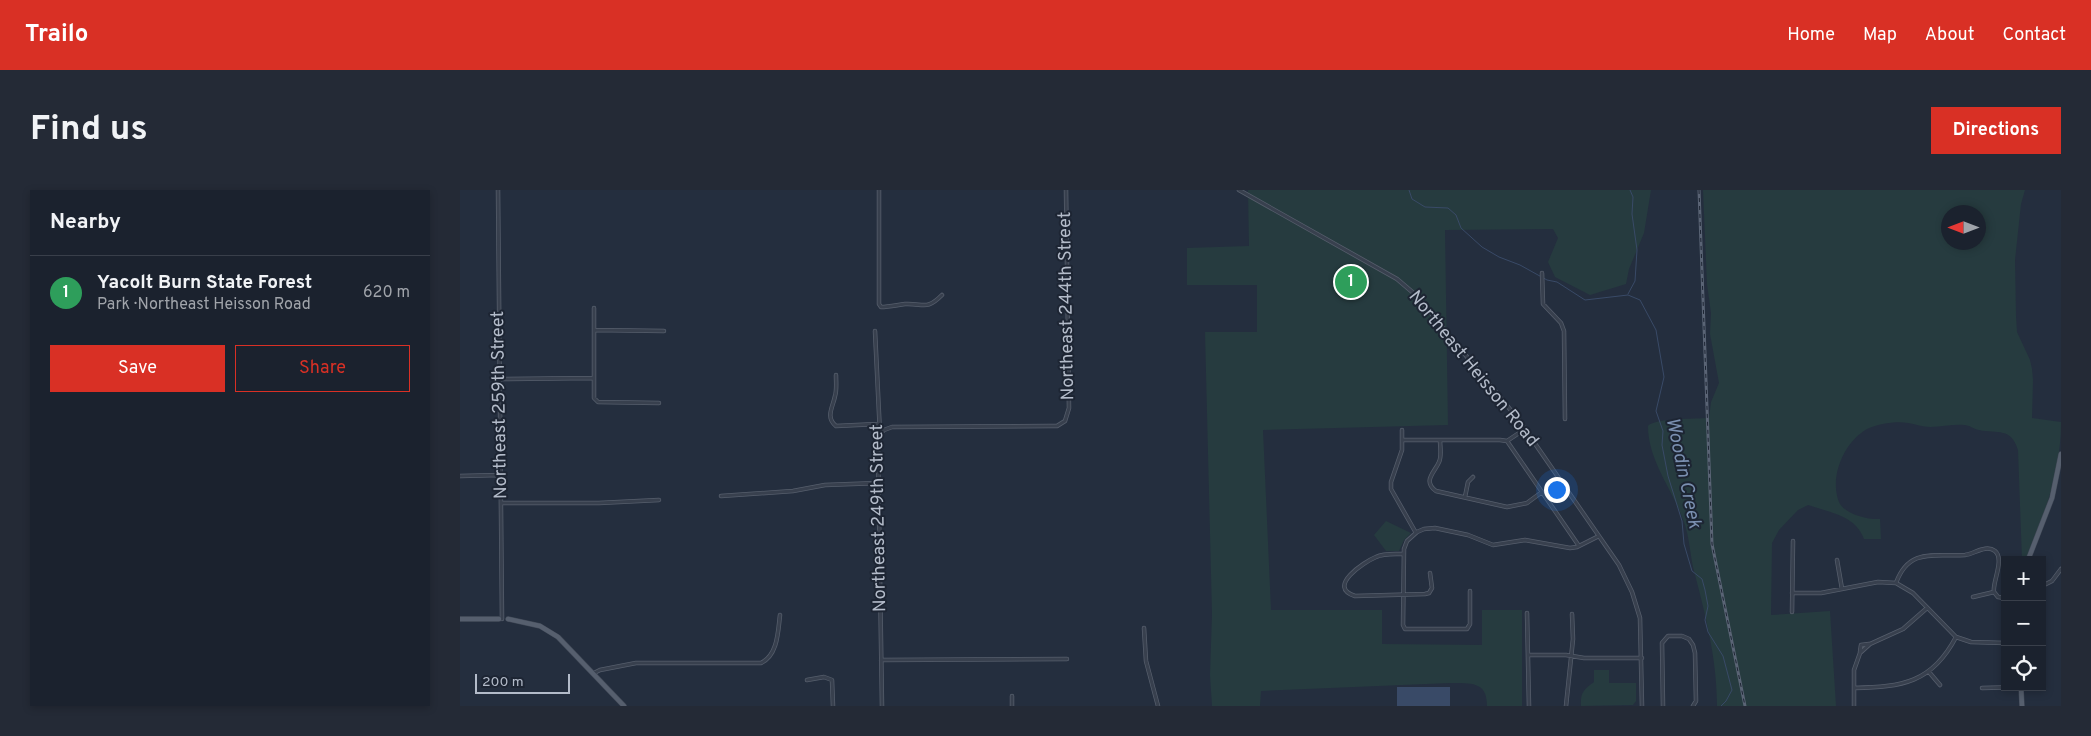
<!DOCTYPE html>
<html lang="en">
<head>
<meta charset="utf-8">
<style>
  body { margin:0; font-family:Overpass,sans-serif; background:#242a36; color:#f1f3f6 }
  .controls { position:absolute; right:15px; bottom:15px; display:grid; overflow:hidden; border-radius:0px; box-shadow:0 2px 8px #0003 }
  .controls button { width:45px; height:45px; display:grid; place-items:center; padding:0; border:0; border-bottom:1px solid #393f4a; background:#1b222e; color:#f1f3f6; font:25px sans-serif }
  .compass { position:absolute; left:1481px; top:15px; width:45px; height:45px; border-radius:50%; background:#1b222e; box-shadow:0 2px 8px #0003; rotate:270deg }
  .scale { position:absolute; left:15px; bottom:12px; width:95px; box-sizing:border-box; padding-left:5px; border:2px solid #b3bbc9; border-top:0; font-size:14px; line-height:18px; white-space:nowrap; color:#b3bbc9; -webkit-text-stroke:4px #1d2533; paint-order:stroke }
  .you { position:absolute; left:1096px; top:299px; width:18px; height:18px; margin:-12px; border:4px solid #fff; border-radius:50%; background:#1a73e8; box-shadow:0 0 0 8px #1a73e833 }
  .badge { display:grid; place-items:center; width:32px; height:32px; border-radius:50%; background:#d93025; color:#fff; font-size:16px; font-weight:700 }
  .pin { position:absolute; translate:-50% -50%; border:2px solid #fff; box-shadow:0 1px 5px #0006 }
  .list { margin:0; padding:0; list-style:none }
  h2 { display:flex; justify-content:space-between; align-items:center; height:65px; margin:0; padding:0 20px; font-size:21px }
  h2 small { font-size:16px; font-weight:400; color:#a0a4aa }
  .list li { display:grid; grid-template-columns:32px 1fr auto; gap:15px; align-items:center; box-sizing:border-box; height:75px; padding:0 20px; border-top:1px solid #393f4a }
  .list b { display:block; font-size:19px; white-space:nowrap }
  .list p { margin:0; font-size:16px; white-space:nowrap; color:#a0a4aa }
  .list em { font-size:16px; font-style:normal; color:#a0a4aa }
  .actions { display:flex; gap:10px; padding:15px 20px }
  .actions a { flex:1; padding:11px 0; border:1px solid #d93025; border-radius:0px; text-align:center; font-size:18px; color:#d93025 }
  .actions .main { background:#d93025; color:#fff }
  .icon { flex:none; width:28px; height:28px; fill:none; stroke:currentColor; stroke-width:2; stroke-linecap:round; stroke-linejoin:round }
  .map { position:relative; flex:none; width:1601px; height:516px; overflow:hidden; border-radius:0px }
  header { display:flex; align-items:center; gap:30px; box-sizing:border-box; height:70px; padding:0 25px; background:#d93025; color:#fff }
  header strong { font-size:24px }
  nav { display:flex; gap:28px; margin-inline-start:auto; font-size:18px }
  .intro { display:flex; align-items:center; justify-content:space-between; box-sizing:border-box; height:120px; padding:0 30px }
  h1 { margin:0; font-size:35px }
  .button { padding:12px 22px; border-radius:0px; background:#d93025; color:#fff; font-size:18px; font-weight:700 }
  main { display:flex; gap:30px; padding:0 30px }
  aside { flex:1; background:#1b222e; border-radius:0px; box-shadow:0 2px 8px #0003 }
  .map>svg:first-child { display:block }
  .green { fill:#263b3f; fill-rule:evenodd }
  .water { fill:#394a67 }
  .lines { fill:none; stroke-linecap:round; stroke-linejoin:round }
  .stream { stroke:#394a67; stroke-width:1 }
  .minor-casing { stroke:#565e6c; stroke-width:4.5 }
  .major-casing { stroke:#414957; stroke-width:5.5 }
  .minor { stroke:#38404e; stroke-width:3 }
  .major { stroke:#565f6e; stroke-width:4.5 }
  .rail-casing { stroke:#5a6475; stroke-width:3 }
  .rail { stroke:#1d2533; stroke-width:1; stroke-dasharray:4; stroke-linecap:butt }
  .labels { text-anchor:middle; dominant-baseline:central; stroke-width:4; stroke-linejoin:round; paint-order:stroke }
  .street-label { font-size:18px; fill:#b3bbc9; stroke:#1d2533 }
  .water-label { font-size:19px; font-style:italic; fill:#7b90b1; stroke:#1d2533 }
</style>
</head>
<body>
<header>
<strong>Trailo</strong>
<nav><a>Home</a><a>Map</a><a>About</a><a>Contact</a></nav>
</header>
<div class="intro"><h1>Find us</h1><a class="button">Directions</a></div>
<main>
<aside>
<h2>Nearby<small></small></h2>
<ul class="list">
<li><span class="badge" style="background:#2e9e5b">1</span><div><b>Yacolt Burn State Forest</b><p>Park · Northeast Heisson Road</p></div><em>620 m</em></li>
</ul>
<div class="actions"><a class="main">Save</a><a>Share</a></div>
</aside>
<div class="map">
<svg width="1601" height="516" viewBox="0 0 1601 516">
  <rect width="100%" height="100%" fill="#242e3e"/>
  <path class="green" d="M788,0H1191L1184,43L1169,79L1166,94L1130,105L1095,87L1088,72L1098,48L1093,39L985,40L988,235L803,240L811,420H922V454L1022,455V420H1062V516H1027C1027,490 1010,494 990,493L801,501L800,516H752L750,485L752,424L745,142H797V95H727V58L789,56Z
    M1243,0H1565L1561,14L1555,70L1556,126L1557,142L1570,170L1572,179L1573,190L1572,228L1601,232C1601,283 1584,324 1567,370H1562L1558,260C1551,237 1538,244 1519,240C1513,239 1510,235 1504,235C1494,234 1482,237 1470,237C1463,237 1455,234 1448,233C1436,231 1418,234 1407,239C1384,252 1369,287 1379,312C1384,324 1408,330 1420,329L1421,349H1404C1395,325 1371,323 1348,315L1338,320L1319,340L1312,353L1311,425L1370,421L1376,516H1257C1257,468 1245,423 1233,377C1230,362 1229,346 1224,332C1213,300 1188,271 1188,236C1194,228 1236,229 1249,228L1251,212L1259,193L1250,144L1251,123L1247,94ZM1488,22H1518V52H1488Z
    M926,331L951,343L944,350L939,361H926L914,345Z
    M1134,480H1149V493H1176V511L1173,515L1121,516C1120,503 1124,499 1134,492Z"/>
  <path class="water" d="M937,497H990V516H937Z"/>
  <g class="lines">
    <path class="stream" d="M949,0L952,9L965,17L988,18L996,25L1001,38L1022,57L1039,67L1060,75L1087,90L1097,92L1125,110L1168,105L1180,110L1196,140L1204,187L1196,221L1203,241L1202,255L1208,286L1222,331L1224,354L1232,381L1242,389L1245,400L1248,416L1245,430L1248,442L1263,466L1272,500L1266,511L1261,516
      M1168,104L1175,91L1177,60L1172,24L1173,7L1170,0"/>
    <g class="minor-casing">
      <path id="minor" d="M38,0L42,429
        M419,0V114L421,117C429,117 437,115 445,114C464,113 466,121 482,105
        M779,0L937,89L957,106L1058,229L1159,375L1172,402L1180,428L1182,516
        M1082,83L1083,114L1101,133L1104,141L1105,229
        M134,118V208L138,212L199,213
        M134,140L204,141
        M415,141L420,244L418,258L422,516
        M376,185C376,192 377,200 375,206C373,217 365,227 376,236L418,234
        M39,189L133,188
        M942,240V260L931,292V299L956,343
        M420,244L424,240L432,237L590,236H597L605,231L609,218L606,0
        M942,250H1040L1047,251
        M980,250C980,257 982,266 979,272C975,282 962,291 976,301L1047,317L1067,313L1082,302
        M1047,251L1119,356
        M1047,251L1065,239
        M0,286L40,285
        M261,306L333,301L365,295L419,293
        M1005,307L1008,292L1013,287
        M41,313H139L199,310
        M943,364C934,364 924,363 916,367C904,372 866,397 895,406L965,404L969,403L972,398L970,383
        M1377,370L1382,399
        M1436,393C1449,357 1475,367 1505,365C1514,364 1526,354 1535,361C1545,369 1532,393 1534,402
        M1582,396L1592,391L1601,379
        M1010,401V434L1007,439H945L943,435L944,359L947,351L957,342L964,339L975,338L1008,345L1033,355L1065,350L1110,358L1117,357L1139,346
        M1534,402L1538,407L1545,408
        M1332,403H1361L1418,392L1436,393L1453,403L1496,447L1511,452L1545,453
        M1513,407L1534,402
        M1332,422L1333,351
        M1067,423L1069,516
        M684,438L686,471L698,516
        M1400,462L1401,455L1409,454
        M1069,465H1106L1124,468H1182
        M421,470L607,469
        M1469,482L1480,495
        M134,483L140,480L176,473H301C318,465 318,441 320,425
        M347,490L364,487L372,490L373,516
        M1394,498C1442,497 1472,493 1496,447
        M1522,498L1561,497
        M552,516V506
        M1106,516L1113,449L1112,424
        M1203,516L1202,453L1208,446H1222L1229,449L1233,455L1235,463L1236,511L1233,516
        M1394,516V480L1400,463L1410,454L1443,439L1467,418"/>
    </g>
    <g class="major-casing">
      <path id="major" d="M1568,370L1592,308L1601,264
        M0,429H39
        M48,429L80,436L98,447L164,516
        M1561,497L1562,516"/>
    </g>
    <use href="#minor" class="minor"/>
    <use href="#major" class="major"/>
    <g class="rail-casing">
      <path id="rail" d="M1239,0L1252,354L1285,516"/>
    </g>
    <use href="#rail" class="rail"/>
  </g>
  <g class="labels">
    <g class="street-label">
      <text transform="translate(607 116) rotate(-91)">Northeast 244th Street</text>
      <text transform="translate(1013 179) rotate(51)">Northeast Heisson Road</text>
      <text transform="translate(40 215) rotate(-91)">Northeast 259th Street</text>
      <text transform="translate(419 328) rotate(-91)">Northeast 249th Street</text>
    </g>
    <g class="water-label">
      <text transform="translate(1223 283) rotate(78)">Woodin Creek</text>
    </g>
  </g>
</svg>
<div class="controls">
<button>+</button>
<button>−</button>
<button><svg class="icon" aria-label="locate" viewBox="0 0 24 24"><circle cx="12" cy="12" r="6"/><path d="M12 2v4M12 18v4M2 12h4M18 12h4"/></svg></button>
</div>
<svg class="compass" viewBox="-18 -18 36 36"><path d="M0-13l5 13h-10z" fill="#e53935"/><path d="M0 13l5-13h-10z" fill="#a0a4aa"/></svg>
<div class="scale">200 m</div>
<div class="you"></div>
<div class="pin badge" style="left:891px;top:92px;background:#2e9e5b">1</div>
</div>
</main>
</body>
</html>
